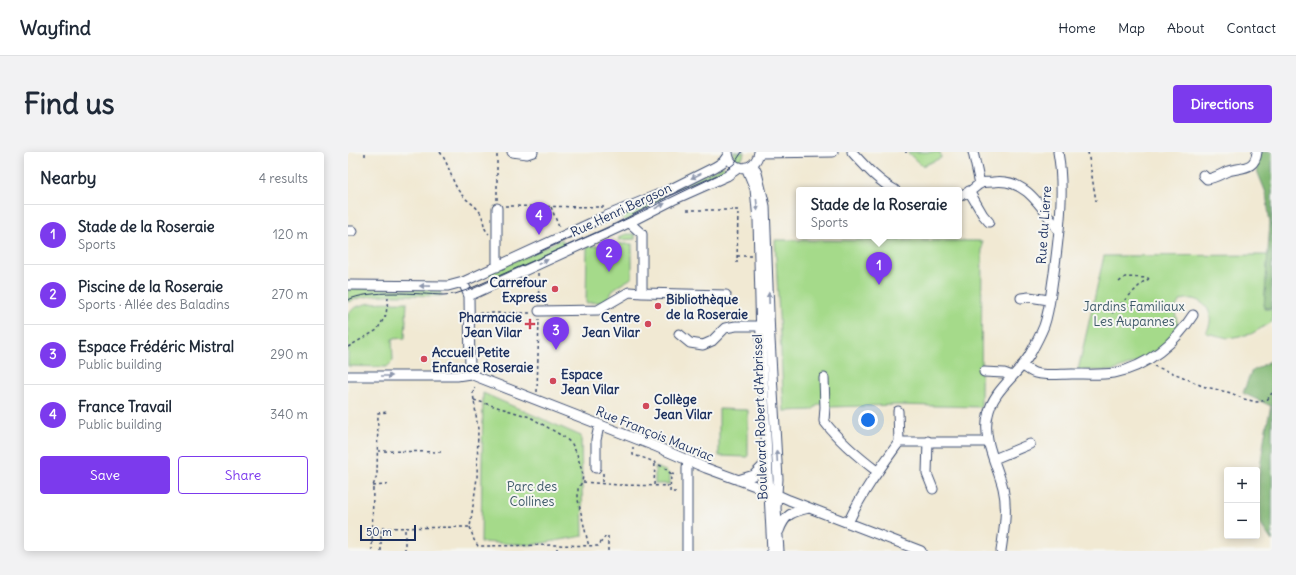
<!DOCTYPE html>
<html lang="en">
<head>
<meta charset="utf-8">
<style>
  body { margin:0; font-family:Delius,sans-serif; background:#f2f2f3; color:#1f2937 }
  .controls { position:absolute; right:12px; bottom:12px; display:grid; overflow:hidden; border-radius:4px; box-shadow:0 2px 10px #0003 }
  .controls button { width:36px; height:36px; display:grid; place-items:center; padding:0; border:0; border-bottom:1px solid #e0e1e3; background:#fff; color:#1f2937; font:20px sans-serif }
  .scale { position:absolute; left:12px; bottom:10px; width:56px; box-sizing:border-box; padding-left:4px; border:2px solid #1b2f5e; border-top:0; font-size:11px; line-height:14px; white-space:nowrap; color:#1b2f5e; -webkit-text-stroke:3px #f6f6f2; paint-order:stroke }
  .you { position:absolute; left:520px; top:268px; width:14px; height:14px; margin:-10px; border:3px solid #fff; border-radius:50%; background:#1a73e8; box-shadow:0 0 0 6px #1a73e833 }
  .badge { display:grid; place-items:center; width:26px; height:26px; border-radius:50%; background:#7c3aed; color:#fff; font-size:13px; font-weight:700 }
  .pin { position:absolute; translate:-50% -33px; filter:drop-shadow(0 1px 2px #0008) }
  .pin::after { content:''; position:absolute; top:21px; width:14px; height:12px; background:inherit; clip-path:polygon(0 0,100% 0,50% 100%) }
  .popup { position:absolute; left:448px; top:35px; width:166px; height:52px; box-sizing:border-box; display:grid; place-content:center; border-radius:4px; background:#fff; filter:drop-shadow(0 1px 3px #0005); font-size:13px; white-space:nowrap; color:#747a83 }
  .popup b { font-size:15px; color:#1f2937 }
  .popup::after { content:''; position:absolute; left:50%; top:100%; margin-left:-8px; border:8px solid transparent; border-top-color:#fff }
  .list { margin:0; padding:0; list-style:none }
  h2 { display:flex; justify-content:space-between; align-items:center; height:52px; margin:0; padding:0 16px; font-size:17px }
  h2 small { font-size:13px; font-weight:400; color:#747a83 }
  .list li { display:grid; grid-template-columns:26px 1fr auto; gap:12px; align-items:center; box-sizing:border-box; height:60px; padding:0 16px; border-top:1px solid #e0e1e3 }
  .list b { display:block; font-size:15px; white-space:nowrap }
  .list p { margin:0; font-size:13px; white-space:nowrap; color:#747a83 }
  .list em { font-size:13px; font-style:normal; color:#747a83 }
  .actions { display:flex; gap:8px; padding:12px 16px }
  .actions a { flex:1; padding:9px 0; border:1px solid #7c3aed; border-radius:4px; text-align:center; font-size:14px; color:#7c3aed }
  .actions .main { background:#7c3aed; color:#fff }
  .map { position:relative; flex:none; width:924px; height:399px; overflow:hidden; border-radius:4px }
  header { display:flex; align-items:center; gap:24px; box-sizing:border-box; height:56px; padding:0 20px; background:#fff; border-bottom:1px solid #e0e1e3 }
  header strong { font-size:19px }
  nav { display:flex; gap:22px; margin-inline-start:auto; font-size:14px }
  .intro { display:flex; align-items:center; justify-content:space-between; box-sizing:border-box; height:96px; padding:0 24px }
  h1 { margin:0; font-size:28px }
  .button { padding:10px 18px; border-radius:4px; background:#7c3aed; color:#fff; font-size:14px; font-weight:700 }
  main { display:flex; gap:24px; padding:0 24px }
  aside { flex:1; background:#fff; border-radius:4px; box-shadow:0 2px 10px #0003 }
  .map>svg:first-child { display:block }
  .green { fill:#a5da8a; stroke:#608474 }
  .forest { fill:#84ba76; stroke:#50746a }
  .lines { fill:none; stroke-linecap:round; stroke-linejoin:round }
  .minor-casing { stroke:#3b4b70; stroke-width:11 }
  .path { stroke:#3b4b70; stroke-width:1.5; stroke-dasharray:3 3; stroke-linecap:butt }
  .minor { stroke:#fff; stroke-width:9 }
  .tram { stroke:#1b2f5e; stroke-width:1 }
  .oneway { fill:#8d97ae }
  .poi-dot { fill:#d1495b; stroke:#f6f6f2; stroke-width:1.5 }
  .labels { text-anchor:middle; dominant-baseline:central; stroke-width:4; stroke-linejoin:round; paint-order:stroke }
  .street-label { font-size:13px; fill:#1b2f5e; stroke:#f6f6f2 }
  .poi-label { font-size:13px; font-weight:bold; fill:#1b2f5e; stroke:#f6f6f2; text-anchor:start }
  .park-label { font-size:13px; fill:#3e5a69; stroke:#f6f6f2 }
</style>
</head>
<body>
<header>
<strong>Wayfind</strong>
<nav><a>Home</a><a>Map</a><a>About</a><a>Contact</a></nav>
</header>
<div class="intro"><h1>Find us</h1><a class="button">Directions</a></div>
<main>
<aside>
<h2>Nearby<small>4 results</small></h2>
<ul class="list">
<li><span class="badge">1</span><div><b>Stade de la Roseraie</b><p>Sports</p></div><em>120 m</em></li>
<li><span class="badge">2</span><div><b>Piscine de la Roseraie</b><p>Sports · Allée des Baladins</p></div><em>270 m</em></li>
<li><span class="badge">3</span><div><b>Espace Frédéric Mistral</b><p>Public building</p></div><em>290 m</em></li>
<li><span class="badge">4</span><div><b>France Travail</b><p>Public building</p></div><em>340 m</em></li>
</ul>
<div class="actions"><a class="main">Save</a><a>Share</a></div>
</aside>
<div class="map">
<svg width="924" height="399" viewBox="0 0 924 399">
  <rect width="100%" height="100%" fill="#f6f6f2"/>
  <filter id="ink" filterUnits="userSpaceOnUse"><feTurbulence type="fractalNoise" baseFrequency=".025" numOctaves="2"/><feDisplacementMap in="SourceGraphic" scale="8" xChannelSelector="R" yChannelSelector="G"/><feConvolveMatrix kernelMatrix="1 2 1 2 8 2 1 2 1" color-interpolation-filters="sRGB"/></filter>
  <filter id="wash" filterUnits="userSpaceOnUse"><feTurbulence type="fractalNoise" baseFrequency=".012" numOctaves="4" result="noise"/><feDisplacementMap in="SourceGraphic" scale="16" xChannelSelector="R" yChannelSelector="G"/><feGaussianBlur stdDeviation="0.9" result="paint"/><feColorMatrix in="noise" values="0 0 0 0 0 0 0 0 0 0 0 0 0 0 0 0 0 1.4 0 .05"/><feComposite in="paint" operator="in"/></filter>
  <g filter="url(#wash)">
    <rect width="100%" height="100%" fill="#f1e9d3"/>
    <path class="green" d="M385,0H396L395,5L390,10L386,6Z
      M559,0H592L593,6L574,14Z
      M375,14L380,19L277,70L272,60Z
      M278,82H287V87L271,88V85Z
      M214,87L218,96L145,129L141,121Z
      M427,88L634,89L633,255L549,253L481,255L480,252H471L464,258L436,259Z
      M271,92H284V125L282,127L267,136L259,147L255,150L238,151L239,94H271Z
      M920,103L916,157H924V170L903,182L880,186L858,181C876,150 832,136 828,156C826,163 830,171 832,178L812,196L794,208L765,219L730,218L756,104Z
      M0,136L93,137V144C67,144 23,139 0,150Z
      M59,150L57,186L44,187L45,209L39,215L0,214V161C14,147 40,151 59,150Z
      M135,241L233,284L235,384L184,393L133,390Z
      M371,257L400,258V305L371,304Z
      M307,315L318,319L322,323V332H307Z"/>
    <path class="forest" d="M912,0H924V156H916L922,71L918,41L908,16Z
      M924,208V389L913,373L910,329L917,282L923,254L895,241L903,220Z"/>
  </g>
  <g filter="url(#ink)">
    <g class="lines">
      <g class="minor-casing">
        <path id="minor" d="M164,0L179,2L185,0
          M380,0C381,21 408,21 411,0
          M504,0C517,14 530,29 547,38
          M625,0L632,32
          M411,1L485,0
          M405,13L409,21L417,54L422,187L430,327L428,356L431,399
          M398,15L407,37L410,68L413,187L424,399
          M855,23L859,27C867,26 873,22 880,19C894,15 907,18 909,0
          M621,39L635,63L641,70
          M611,44C615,42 619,41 622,39C626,37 629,33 633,31C636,30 641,30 645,30C678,25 694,57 711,79
          M149,56V115
          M0,79H5
          M531,84V85
          M115,130L121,144L122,222
          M0,133L100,134L115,130L258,64L321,38L367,15L375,10L380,3
          M294,141L378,143
          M121,144L272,75L325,48L379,24L392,15
          M673,146L681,145L701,148
          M191,159L250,158L281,140L294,141V82L284,73
          M331,182L342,191L355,193L364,189L377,176L388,174H418
          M674,213C678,216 683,220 687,221C697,224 713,222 724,222C738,222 753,223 766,221C799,215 828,190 845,163
          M636,220L656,221L664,224
          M0,224H109L122,222L309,295L358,316L421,339L441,348L573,399
          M476,226L477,255L476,269C491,289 510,305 530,320
          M550,259L551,290
          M580,289L579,322L585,337
          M646,307L682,292
          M248,316V288L251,274
          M390,328L406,323L419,310
          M500,371C513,342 533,315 551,290H640
          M431,379C437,362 444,360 461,356
          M339,399V316L340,308
          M653,399C656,378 660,357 655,336C649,312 634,288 640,263C645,238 668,225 681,204C686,195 692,184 696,174C702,157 703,138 706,121C711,81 717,39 710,0"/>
      </g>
      <path class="path" d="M92,0C102,13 103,30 113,42C119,49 129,54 133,62C137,71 134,75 141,82
        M557,0H559
        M740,0L748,49
        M17,4V0
        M149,48V0
        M157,54L257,55
        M203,55L211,75
        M339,58H390L389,111
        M389,104H403
        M190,121L191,152
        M771,130L777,125L800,126L801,127
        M131,161H183
        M764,161L795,130L801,127
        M0,195L29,178L38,163L40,146
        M806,214L833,224L854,234L883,241L896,247L909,250L919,248L924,241
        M189,240L191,167
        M126,248L182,265L216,285L224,292L229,302L235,323L234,330L230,337V348L241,395
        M285,295V303C298,306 314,312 323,322L322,340H329
        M30,299L95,300
        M255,321V331
        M323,322L329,323
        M235,330L271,333L323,334
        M306,333L307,311
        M25,334L38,333L42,331
        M122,375L126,388L130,394H135L209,393L250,394L258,384
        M24,399L25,334L29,323L30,261L41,260
        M33,399V376L122,375L129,326L130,277L125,241L127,235
        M57,399V376
        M209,399V393
        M260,399V384"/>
      <use href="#minor" class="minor"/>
      <path class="tram" d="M186,102L244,75L301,50
        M0,148C21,137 70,142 95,143L107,142L119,138L266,73L372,22L386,12L394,0"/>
    </g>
    <defs><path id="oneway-solid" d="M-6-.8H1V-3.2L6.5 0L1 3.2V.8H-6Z"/></defs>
    <g class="oneway">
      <use href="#oneway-solid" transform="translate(348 24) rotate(154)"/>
      <use href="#oneway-solid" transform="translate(409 53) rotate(84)"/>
      <use href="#oneway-solid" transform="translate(312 54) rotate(-27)"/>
      <use href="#oneway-solid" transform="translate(195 110) rotate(-25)"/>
      <use href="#oneway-solid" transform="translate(77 134) rotate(-179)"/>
      <use href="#oneway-solid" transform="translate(421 146) rotate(-92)"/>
      <use href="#oneway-solid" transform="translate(39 224)"/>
      <use href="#oneway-solid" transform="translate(429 304) rotate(-93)"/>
    </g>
  </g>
  <g class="poi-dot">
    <circle cx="207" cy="137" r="4"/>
    <circle cx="310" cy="154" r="4"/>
    <path d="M180 166h4v4h4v4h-4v4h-4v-4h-4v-4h4z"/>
    <circle cx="300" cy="172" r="4"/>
    <circle cx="76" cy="207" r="4"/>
    <circle cx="205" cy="229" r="4"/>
    <circle cx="298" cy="254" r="4"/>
  </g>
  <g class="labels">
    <g class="street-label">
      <text transform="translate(273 58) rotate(-25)">Rue Henri Bergson</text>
      <text transform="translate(696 73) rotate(-86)">Rue du Lierre</text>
      <text transform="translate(412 265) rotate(-92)">Boulevard Robert d'Arbrissel</text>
      <text transform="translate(307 282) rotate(22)">Rue François Mauriac</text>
    </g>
    <g class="poi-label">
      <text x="199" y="130" text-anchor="end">Carrefour<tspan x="199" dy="15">Express</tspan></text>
      <text x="318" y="147">Bibliothèque<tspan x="318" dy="15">de la Roseraie</tspan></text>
      <text x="174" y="165" text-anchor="end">Pharmacie<tspan x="174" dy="15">Jean Vilar</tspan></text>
      <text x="292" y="165" text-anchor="end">Centre<tspan x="292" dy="15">Jean Vilar</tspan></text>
      <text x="84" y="200">Accueil Petite<tspan x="84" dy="15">Enfance Roseraie</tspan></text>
      <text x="213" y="222">Espace<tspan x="213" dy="15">Jean Vilar</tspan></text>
      <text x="306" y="247">Collège<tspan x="306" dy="15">Jean Vilar</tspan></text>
    </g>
    <g class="park-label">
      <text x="786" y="154">Jardins Familiaux<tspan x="786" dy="15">Les Aupannes</tspan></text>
      <text x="184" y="334">Parc des<tspan x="184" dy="15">Collines</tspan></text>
    </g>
  </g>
</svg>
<div class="controls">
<button>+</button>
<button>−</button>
</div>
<div class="scale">50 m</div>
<div class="you"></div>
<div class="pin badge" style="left:531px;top:133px">1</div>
<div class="popup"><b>Stade de la Roseraie</b>Sports</div>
<div class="pin badge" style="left:261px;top:120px">2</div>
<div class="pin badge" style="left:208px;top:198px">3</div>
<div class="pin badge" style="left:191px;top:83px">4</div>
</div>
</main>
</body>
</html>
